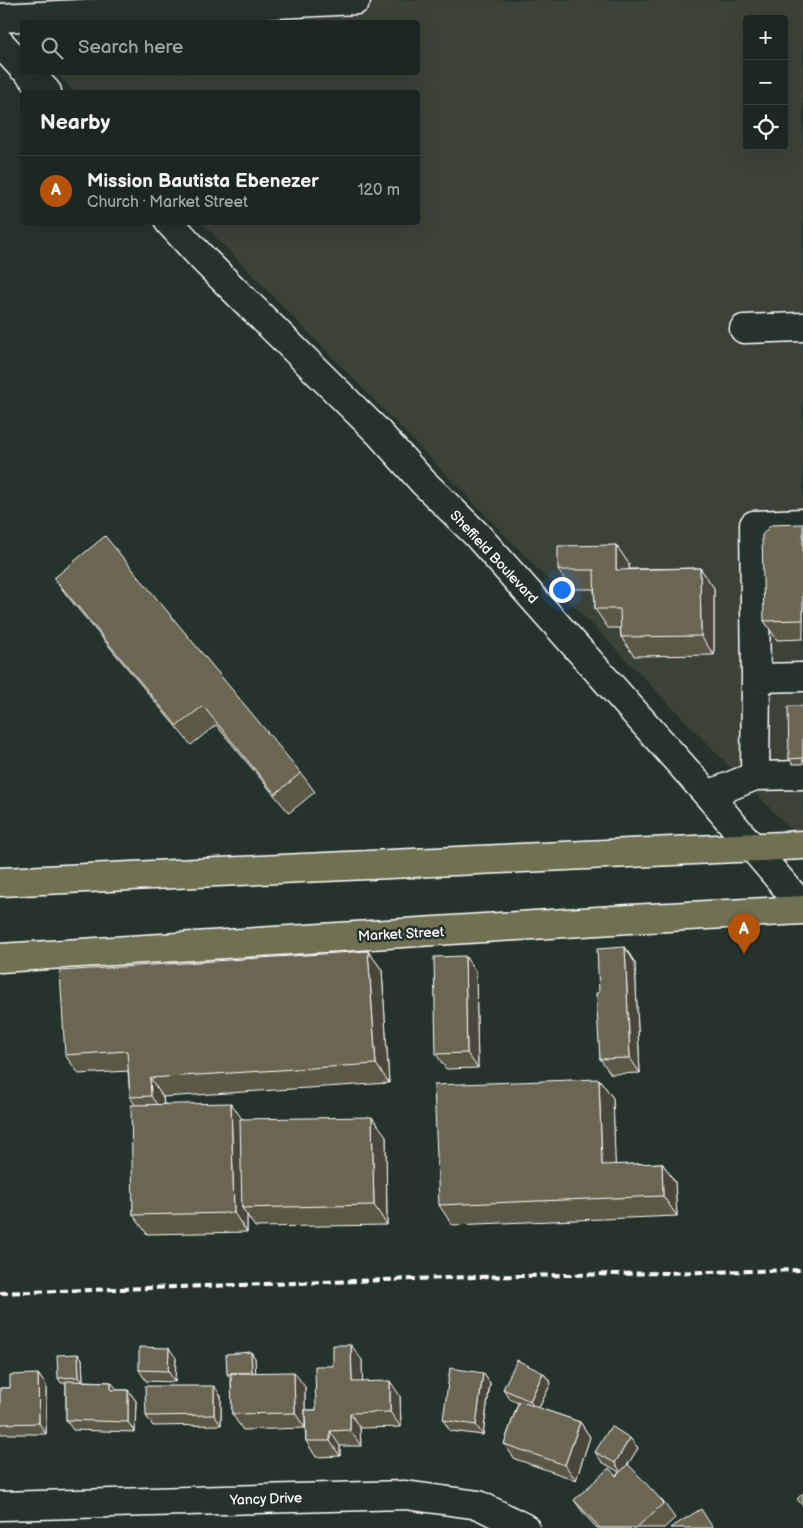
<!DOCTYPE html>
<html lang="en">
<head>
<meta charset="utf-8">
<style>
  body { margin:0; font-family:"Balsamiq Sans",sans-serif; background:#252e2a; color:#f1f3f6 }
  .controls { position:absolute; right:15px; top:15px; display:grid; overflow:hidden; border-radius:5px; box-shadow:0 5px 20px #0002 }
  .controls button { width:45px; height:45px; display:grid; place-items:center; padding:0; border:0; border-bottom:1px solid #3a4340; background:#1c2622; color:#f1f3f6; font:25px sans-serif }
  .you { position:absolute; left:561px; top:589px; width:18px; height:18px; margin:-12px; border:4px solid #fff; border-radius:50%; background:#1a73e8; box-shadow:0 0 0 8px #1a73e833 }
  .badge { display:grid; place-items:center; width:32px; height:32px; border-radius:50%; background:#b45309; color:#fff; font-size:16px; font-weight:700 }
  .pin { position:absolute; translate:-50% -41px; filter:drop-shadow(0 1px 2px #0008) }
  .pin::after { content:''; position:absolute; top:26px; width:18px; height:15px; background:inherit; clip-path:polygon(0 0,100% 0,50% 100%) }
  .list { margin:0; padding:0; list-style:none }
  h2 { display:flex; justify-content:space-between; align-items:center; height:65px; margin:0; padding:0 20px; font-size:21px }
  h2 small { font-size:16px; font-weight:400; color:#a0a5a5 }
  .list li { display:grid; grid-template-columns:32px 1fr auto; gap:15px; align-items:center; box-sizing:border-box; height:70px; padding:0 20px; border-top:1px solid #3a4340 }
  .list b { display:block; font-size:19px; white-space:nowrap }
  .list p { margin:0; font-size:16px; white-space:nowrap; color:#a0a5a5 }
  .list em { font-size:16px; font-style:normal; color:#a0a5a5 }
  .icon { flex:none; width:28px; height:28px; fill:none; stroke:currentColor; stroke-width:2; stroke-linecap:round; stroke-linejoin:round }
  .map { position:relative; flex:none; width:803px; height:1528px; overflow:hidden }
  .search { position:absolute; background:#1c2622; box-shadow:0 5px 20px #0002; left:20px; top:20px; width:400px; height:55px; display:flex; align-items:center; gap:12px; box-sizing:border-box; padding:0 18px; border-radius:5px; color:#a0a5a5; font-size:19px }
  .panel { position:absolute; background:#1c2622; box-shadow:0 5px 20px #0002; left:20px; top:90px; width:400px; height:135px; border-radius:5px }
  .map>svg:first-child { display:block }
  .built { fill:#3a4238; fill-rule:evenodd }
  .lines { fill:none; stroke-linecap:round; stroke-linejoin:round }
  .minor-casing { stroke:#fff; stroke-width:31 }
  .major-casing { stroke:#fff; stroke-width:31 }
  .minor { stroke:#26332d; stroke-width:28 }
  .major { stroke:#706f52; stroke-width:28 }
  .rail { stroke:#fff; stroke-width:4; stroke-dasharray:8 4; stroke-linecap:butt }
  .wall { fill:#5b5847; stroke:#fff }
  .shaded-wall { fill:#4a473a; stroke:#fff }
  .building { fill:#6a6653; stroke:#fff }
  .labels { text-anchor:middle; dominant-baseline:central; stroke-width:5; stroke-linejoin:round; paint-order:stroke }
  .street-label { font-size:14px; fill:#fff; stroke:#26332d }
</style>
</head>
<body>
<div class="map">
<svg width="803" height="1528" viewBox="0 0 803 1528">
  <rect width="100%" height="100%" fill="#26332d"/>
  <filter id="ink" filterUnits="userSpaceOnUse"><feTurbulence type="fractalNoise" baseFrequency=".02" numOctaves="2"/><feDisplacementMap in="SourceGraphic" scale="10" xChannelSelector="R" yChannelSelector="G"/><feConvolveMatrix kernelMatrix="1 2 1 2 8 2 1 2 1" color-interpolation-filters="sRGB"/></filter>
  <g filter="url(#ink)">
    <path class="built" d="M0,0H803V842L202,223L418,222V92H75L56,73L418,72V22H22V38L0,15ZM747,19H784V146H747Z"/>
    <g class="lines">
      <g class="minor-casing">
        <path id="minor" d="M0,18L356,0
          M0,43L22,67
          M28,72L47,92
          M169,222L204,260L378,432L423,482L477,535L708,795L803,907
          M744,329L803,327
          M756,678L754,525L803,523
          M755,776L756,678L803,677
          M708,795L755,776L803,775
          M0,1506L405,1495L479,1505L525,1528"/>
      </g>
      <g class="major-casing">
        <path id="major" d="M0,882L803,845
          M0,958L630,919L803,910"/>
      </g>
      <use href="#minor" class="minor"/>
      <use href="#major" class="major"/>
      <path class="rail" d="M0,1293L474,1277L803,1270"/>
    </g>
    <path class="wall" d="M803,524V639L777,640L764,621Z
      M616,545L629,564V569L700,568L714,588V655L634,656L621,637L620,628H608L595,609L594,589H571L558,570Z
      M54,578L301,773L315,792L289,813L216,725L191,745L68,597Z
      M803,706V764H793L789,759Z
      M625,947L635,963L640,1073L611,1074L600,1059L599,993Z
      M368,951L382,970L389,1083L163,1097L164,1104L242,1119L386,1136L387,1225L255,1227L247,1215V1232L147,1234L133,1215L135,1105L130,1097L128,1071L79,1074L65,1055Z
      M465,956L476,972L478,1068L446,1069L436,1054Z
      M599,1079L613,1098L615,1165L662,1163L675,1182L677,1216L452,1225L439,1205Z
      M78,1354L82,1359L83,1381L111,1382L117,1390H128L136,1401L135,1432L73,1430L66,1420V1383H61L58,1378Z
      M176,1358L175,1382L146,1381L139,1370Z
      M255,1358V1373L305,1387V1410H316L333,1366L362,1360V1382L400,1396L401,1427L360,1428L361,1446H340V1456L316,1457L306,1441L305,1428L243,1430L232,1414L231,1380L227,1374Z
      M483,1373L490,1383L483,1435L450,1431L443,1420Z
      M543,1373L551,1383L539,1408L580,1422L590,1437L576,1480L515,1459L504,1444L518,1403L510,1399L503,1389Z
      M38,1374L46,1385V1434H0V1388H10Z
      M221,1396V1425L153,1426L146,1416Z
      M630,1438L638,1448L627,1465L664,1503L675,1518L664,1528H597L585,1515L574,1500L616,1476L619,1472L602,1462L595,1452Z"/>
    <path class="shaded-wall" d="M616,545L629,564L630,589L616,570Z
      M700,568L714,588V655L701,636Z
      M625,947L635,963L640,1073L630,1058Z
      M368,951L382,970L389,1083L376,1064Z
      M465,956L476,972L478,1068L467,1053Z
      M150,1078L163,1097L165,1116L151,1096Z
      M599,1079L613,1098L616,1184L602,1165Z
      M231,1103L244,1122L242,1208L247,1215V1232L234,1213Z
      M372,1117L386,1136L387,1225L374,1205Z
      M662,1163L675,1182L677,1216L663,1196Z
      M351,1345L362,1360L363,1397L352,1382Z
      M169,1348L176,1358L175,1382L168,1371Z
      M251,1352L255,1358L256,1378L252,1373Z
      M78,1354L82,1359L83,1382L79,1377Z
      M294,1372L305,1387V1428L295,1413Z
      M483,1373L490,1383L483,1435L476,1425Z
      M543,1373L551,1383L537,1412L530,1401Z
      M38,1374L46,1385V1434L39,1423Z
      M390,1381L400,1396L401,1427L390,1412Z
      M111,1382L119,1392L111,1390Z
      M214,1386L221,1396V1425L214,1415Z
      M128,1390L136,1401L135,1432L128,1422Z
      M350,1413L360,1428L361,1446L350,1430Z
      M580,1422L590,1437L576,1480L565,1465Z
      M330,1431L340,1446V1456L330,1441Z
      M630,1438L638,1448L622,1474L615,1463Z"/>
    <path class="building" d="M803,524V620L764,621L762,535L771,525Z
      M105,536L301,773L275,794L203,706L177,726L54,578Z
      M616,545V570L700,568L701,636L621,637L620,609H595L594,570H558V546Z
      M788,706H803V758L789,759Z
      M625,947L630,1058L600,1059L596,993H599L597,949Z
      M368,951L376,1064L150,1078L151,1096L130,1097L127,1051L65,1055L60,971Z
      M465,956L467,1053L436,1054L434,957Z
      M599,1079L602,1165L662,1163L663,1196L439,1205L434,1085Z
      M231,1103L234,1213L133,1215L131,1105Z
      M372,1117L374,1205L242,1208L240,1119Z
      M333,1345H351L352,1382L390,1381V1412L350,1413V1430L330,1431V1441H306L305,1410H316L315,1366H333Z
      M139,1347L169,1348L168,1371L139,1370Z
      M251,1352L252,1373H231V1374H227L226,1354Z
      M78,1354L79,1377L58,1378L57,1355Z
      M517,1360L543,1373L530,1401L503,1389Z
      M450,1368L483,1373L476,1425L443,1420Z
      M294,1372L295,1413L232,1414L231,1373Z
      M38,1374L39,1423L0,1424V1388H10V1375Z
      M66,1381L111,1382V1390H128V1422L66,1420Z
      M145,1386H214V1415L146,1416Z
      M519,1401L580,1422L565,1465L504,1444Z
      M611,1426L630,1438L615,1463L595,1452Z
      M628,1464L664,1503L636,1528H600L574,1500L609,1468L616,1476Z
      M803,1493V1506L797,1499Z
      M701,1509L713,1528H670Z"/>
  </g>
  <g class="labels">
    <g class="street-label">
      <text transform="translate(494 557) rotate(47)">Sheffield Boulevard</text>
      <text transform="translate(401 934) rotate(-3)">Market Street</text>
      <text transform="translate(266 1499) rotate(-2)">Yancy Drive</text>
    </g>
  </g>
</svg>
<div class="controls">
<button>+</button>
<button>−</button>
<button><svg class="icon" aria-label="locate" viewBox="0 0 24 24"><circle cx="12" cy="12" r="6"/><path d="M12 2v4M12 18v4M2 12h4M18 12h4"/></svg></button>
</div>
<div class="you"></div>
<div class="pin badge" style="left:744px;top:954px">A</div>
<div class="search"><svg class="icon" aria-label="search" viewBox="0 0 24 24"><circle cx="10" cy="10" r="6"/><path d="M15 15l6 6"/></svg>Search here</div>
<section class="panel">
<h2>Nearby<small></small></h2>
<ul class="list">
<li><span class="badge">A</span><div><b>Mission Bautista Ebenezer</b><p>Church · Market Street</p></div><em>120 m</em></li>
</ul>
</section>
</div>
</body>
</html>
